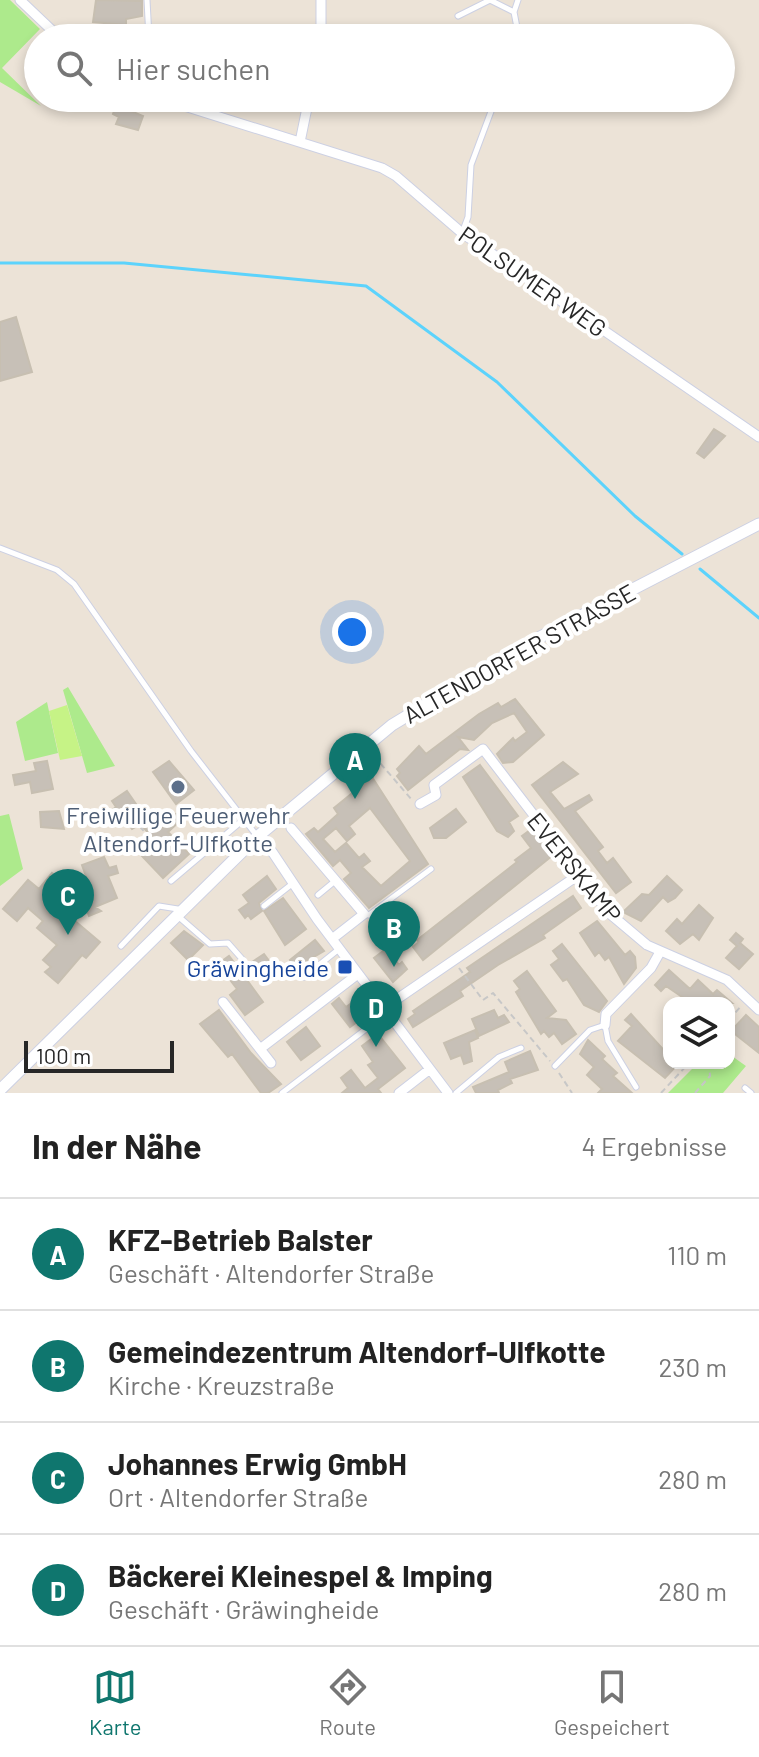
<!DOCTYPE html>
<html lang="de">
<head>
<meta charset="utf-8">
<style>
  body { margin:0; font-family:Barlow,sans-serif; background:#f2f2f2; color:#222 }
  .controls { position:absolute; right:24px; bottom:24px; display:grid; overflow:hidden; border-radius:16px; box-shadow:0 4px 12px #0003 }
  .controls button { width:72px; height:72px; display:grid; place-items:center; padding:0; border:0; border-bottom:2px solid #e0e0e0; background:#fff; color:#222; font:40px sans-serif }
  .scale { position:absolute; left:24px; bottom:20px; width:150px; box-sizing:border-box; padding-left:8px; border:4px solid #272727; border-top:0; font-size:22px; line-height:28px; white-space:nowrap; color:#272727; -webkit-text-stroke:6px #fff; paint-order:stroke }
  .you { position:absolute; left:352px; top:632px; width:28px; height:28px; margin:-20px; border:6px solid #fff; border-radius:50%; background:#1a73e8; box-shadow:0 0 0 12px #1a73e833 }
  .badge { display:grid; place-items:center; width:52px; height:52px; border-radius:50%; background:#0f766e; color:#fff; font-size:26px; font-weight:700 }
  .pin { position:absolute; translate:-50% -66px; filter:drop-shadow(0 2px 4px #0008) }
  .pin::after { content:''; position:absolute; top:42px; width:28px; height:24px; background:inherit; clip-path:polygon(0 0,100% 0,50% 100%) }
  .list { margin:0; padding:0; list-style:none }
  h2 { display:flex; justify-content:space-between; align-items:center; height:104px; margin:0; padding:0 32px; font-size:34px }
  h2 small { font-size:26px; font-weight:400; color:#767676 }
  .list li { display:grid; grid-template-columns:52px 1fr auto; gap:24px; align-items:center; box-sizing:border-box; height:112px; padding:0 32px; border-top:2px solid #e0e0e0 }
  .list b { display:block; font-size:30px; white-space:nowrap }
  .list p { margin:0; font-size:26px; white-space:nowrap; color:#767676 }
  .list em { font-size:26px; font-style:normal; color:#767676 }
  .icon { flex:none; width:44px; height:44px; fill:none; stroke:currentColor; stroke-width:2; stroke-linecap:round; stroke-linejoin:round }
  .map { position:relative; flex:none; width:759px; height:1093px; overflow:hidden }
  .search { position:absolute; background:#fff; box-shadow:0 4px 12px #0003; left:24px; right:24px; top:24px; height:88px; display:flex; align-items:center; gap:20px; box-sizing:border-box; padding:0 28px; border-radius:44px; color:#767676; font-size:30px }
  .sheet { height:552px; background:#fff }
  nav { display:flex; justify-content:space-around; align-items:center; box-sizing:border-box; height:112px; border-top:2px solid #e0e0e0; background:#fff; font-size:22px; color:#767676 }
  nav a { display:grid; justify-items:center; gap:4px }
  nav .on { color:#0f766e }
  .map>svg:first-child { display:block }
  .green { fill:#adea8c }
  .pitch { fill:#c6f386 }
  .lines { fill:none; stroke-linecap:round; stroke-linejoin:round }
  .stream { stroke:#5cd3fc; stroke-width:3 }
  .building { fill:#c7c0b7; stroke:#c7bfb1; stroke-width:2; fill-rule:evenodd }
  .service-casing { stroke:#ccd0e3; stroke-width:7 }
  .minor-casing { stroke:#ccd0e3; stroke-width:11 }
  .tertiary-casing { stroke:#ccd0e3; stroke-width:13 }
  .path { stroke:#c7c7c7; stroke-width:2; stroke-dasharray:6 4; stroke-linecap:butt }
  .service { stroke:#fff; stroke-width:5 }
  .minor { stroke:#fff; stroke-width:9 }
  .tertiary { stroke:#fff; stroke-width:11 }
  .service-dot { fill:#5c6f8a; stroke:#fff; stroke-width:3 }
  .transit-dot { fill:#1a4fb4; stroke:#fff; stroke-width:3 }
  .labels { text-anchor:middle; dominant-baseline:central; stroke-width:8; stroke-linejoin:round; paint-order:stroke }
  .street-label { font-size:24px; fill:#272727; stroke:#fff }
  .service-label { font-size:24px; fill:#4e5e75; stroke:#fff }
  .transit-label { font-size:24px; fill:#164399; stroke:#fff; text-anchor:end }
</style>
</head>
<body>
<div class="map">
<svg width="759" height="1093" viewBox="0 0 759 1093">
  <rect width="100%" height="100%" fill="#ece3d7"/>
  <path class="green" d="M0,0H10L40,29L2,68L41,106L0,82Z
    M68,687L115,766L87,773L63,690Z
    M47,702L58,753L25,761L16,722Z
    M9,814L23,869L0,886V816Z
    M729,1054L746,1066L723,1093H668L698,1063H729Z"/>
  <path class="pitch" d="M67,705L82,756L60,760L49,711Z"/>
  <g class="lines">
    <path class="stream" d="M0,263H124L366,286L497,382L635,516L682,554
      M700,569L759,618"/>
  </g>
  <path class="building" d="M96,0L142,1V16L126,19V25L93,22Z
    M116,105L143,116L138,130L116,124L119,117L113,114Z
    M16,317L32,372L0,381V322Z
    M714,429L725,436L704,458L697,453Z
    M515,699L544,735L513,762L503,763L497,754L513,738L515,741L527,732L514,713L492,723L474,740L458,737L468,750L460,749L408,790L397,776L400,773L397,769L419,746L426,754L479,714L498,703L501,707Z
    M47,761L53,789L32,793L30,782L15,785L13,775L36,771L34,763Z
    M169,761L194,790L176,804L153,772Z
    M563,762L578,774L550,792L564,809L589,795L592,800L575,811L603,847L598,851L607,863L613,858L631,882L616,893L532,785Z
    M480,765L518,816L509,822L514,831L508,837L497,831L463,777Z
    M372,777L428,864L369,908L344,879L351,873L340,860L333,866L306,834L314,828L318,832L338,814L334,808ZM370,808L410,861L381,886L362,867L370,861L364,854L359,858L346,843L335,852L323,839L336,828L347,841L355,834L349,826Z
    M127,791L136,804L135,815L141,824L132,829L121,814L116,818L111,811L116,807L112,801Z
    M456,809L466,822L446,838H434L430,828Z
    M59,811L64,829L41,827L40,812Z
    M176,814L181,820L168,832L189,854L163,878L142,856L157,842L144,828L153,821L160,829Z
    M533,828L553,855L423,960L413,947L419,942L417,940L517,862L515,860L531,848L522,836Z
    M104,857L109,868L116,866L118,873L108,876L117,898L95,907L101,911L89,916L81,895L91,903L82,880L87,879L82,865Z
    M52,873L77,892L62,910L100,942L86,958L82,955L58,983L45,972L51,967L43,960L57,945L37,928L43,921L28,908L17,921L3,909L28,880L39,889Z
    M267,876L276,889L259,903L262,911L251,919L248,915L245,918L239,910L249,903L243,895Z
    M667,876L682,890L675,898L668,902L663,897L641,921L623,912L642,894L649,895Z
    M573,896L581,908L543,935L545,938L498,965L460,991L463,996L413,1027L408,1019L415,1014L413,1011L470,972L467,968Z
    M283,898L306,929L285,945L264,911Z
    M699,905L713,918L699,940L693,934L680,944L666,931L677,919L682,924Z
    M597,921L625,955L630,951L635,957L636,968L624,984L609,957L605,960L599,952L595,956L580,933Z
    M184,931L203,945L188,960L171,943Z
    M736,933L743,939L740,943L753,954L739,969L726,958L737,946L730,940Z
    M315,940L324,951L295,968L290,960Z
    M562,944L607,1001L599,1012L584,1005L567,979L563,981L551,965L559,959L553,951Z
    M386,949L399,965L402,962L407,969L393,982L374,958Z
    M264,954L270,962L247,980L263,1002L245,1015L230,995L237,989L218,964L229,956L240,970Z
    M669,970L690,989L698,980L713,994L717,990L732,1003H691L666,986L661,991L655,985Z
    M527,971L556,1011L547,1018L566,1020L576,1034L562,1044L554,1033L549,1037L544,1031L541,1034L516,992L520,989L514,981Z
    M339,998L346,1007L353,1002L365,1016L350,1027L332,1004Z
    M219,1010L251,1053L281,1084L268,1093H261L232,1054L228,1057L200,1024Z
    M494,1010L498,1018L504,1015L509,1022L479,1036L472,1019Z
    M631,1014L669,1056V1063H679L665,1078L618,1041L632,1026L625,1020Z
    M746,1015L759,1027V1053L731,1031Z
    M306,1027L320,1046L301,1060L287,1042Z
    M475,1030L478,1038L469,1042L472,1061L464,1064L461,1055L451,1059L444,1043Z
    M378,1034L405,1068L378,1089L381,1093H342L348,1088L341,1078L351,1070L365,1088L378,1078L368,1065L373,1062L362,1046Z
    M588,1040L605,1056L602,1059L617,1073L613,1076L632,1093H598L602,1089L587,1075L594,1067L580,1054Z
    M530,1051L538,1070L510,1079L512,1083L498,1090L499,1093H476L473,1087L509,1072L505,1062Z"/>
  <g class="lines">
    <g class="service-casing">
      <path id="service" d="M147,0L149,38
        M490,0L514,12
        M518,0L514,12L519,38
        M458,16L490,0
        M462,233L468,217L471,165L496,98
        M0,548L57,570L74,584L191,751L257,836
        M171,881L243,820
        M318,895L335,881
        M264,906L292,884
        M365,914L369,915L431,869
        M179,917L210,944L228,943L243,960
        M121,946L159,906L184,910
        M304,977L339,949
        M555,1066L590,1030L605,1025L608,1041L636,1087
        M745,1088L751,1093
        M282,1093L387,1013
        M456,1093L499,1057L521,1048"/>
    </g>
    <g class="minor-casing">
      <path id="minor" d="M20,0L60,38
        M321,0V38
        M159,98L382,168L396,176L462,233L759,437
        M300,142L309,98
        M420,804L436,795L434,785L483,749L609,913L647,945L727,980L759,1010
        M291,828L364,914L332,939
        M257,837L273,853L317,919L448,1093
        M223,1002L271,1063
        M384,1008L577,876
        M605,1025L606,1014L651,968L660,952
        M260,1049L358,974
        M399,1093L430,1069"/>
    </g>
    <g class="tertiary-casing">
      <path id="tertiary" d="M0,1090L257,837L392,725L519,648L759,524"/>
    </g>
    <path class="path" d="M374,756L412,800
      M138,806L141,828L151,838
      M459,968L483,1000L493,993L550,1061
      M729,1020L742,1005
      M559,1073L572,1093
      M661,1093L689,1063
      M695,1093L710,1076L709,1063"/>
    <use href="#service" class="service"/>
    <use href="#minor" class="minor"/>
    <use href="#tertiary" class="tertiary"/>
  </g>
  <circle class="service-dot" cx="178" cy="787" r="8"/>
  <rect class="transit-dot" x="337" y="959" width="16" height="16" rx="4"/>
  <g class="labels">
    <g class="street-label">
      <text transform="translate(533 281) rotate(35)">POLSUMER WEG</text>
      <text transform="translate(519 653) rotate(-29)">ALTENDORFER STRASSE</text>
      <text transform="translate(575 867) rotate(51)">EVERSKAMP</text>
    </g>
    <g class="service-label">
      <text x="178" y="814">Freiwillige Feuerwehr<tspan x="178" dy="28">Altendorf-Ulfkotte</tspan></text>
    </g>
    <g class="transit-label">
      <text x="329" y="967">Gräwingheide</text>
    </g>
  </g>
</svg>
<div class="controls">
<button><svg class="icon" aria-label="layers" viewBox="0 0 24 24"><path d="M12 4l9 5-9 5-9-5zM3 14l9 5 9-5"/></svg></button>
</div>
<div class="scale">100 m</div>
<div class="you"></div>
<div class="pin badge" style="left:355px;top:799px">A</div>
<div class="pin badge" style="left:394px;top:967px">B</div>
<div class="pin badge" style="left:68px;top:935px">C</div>
<div class="pin badge" style="left:376px;top:1047px">D</div>
<div class="search"><svg class="icon" aria-label="search" viewBox="0 0 24 24"><circle cx="10" cy="10" r="6"/><path d="M15 15l6 6"/></svg>Hier suchen</div>
</div>
<section class="sheet">
<h2>In der Nähe<small>4 Ergebnisse</small></h2>
<ul class="list">
<li><span class="badge">A</span><div><b>KFZ-Betrieb Balster</b><p>Geschäft · Altendorfer Straße</p></div><em>110 m</em></li>
<li><span class="badge">B</span><div><b>Gemeindezentrum Altendorf-Ulfkotte</b><p>Kirche · Kreuzstraße</p></div><em>230 m</em></li>
<li><span class="badge">C</span><div><b>Johannes Erwig GmbH</b><p>Ort · Altendorfer Straße</p></div><em>280 m</em></li>
<li><span class="badge">D</span><div><b>Bäckerei Kleinespel &amp; Imping</b><p>Geschäft · Gräwingheide</p></div><em>280 m</em></li>
</ul>
</section>
<nav>
<a class="on"><svg class="icon" aria-label="map" viewBox="0 0 24 24"><path d="M3 6l6-2 6 2 6-2v14l-6 2-6-2-6 2zM9 4v14M15 6v14"/></svg>Karte</a>
<a><svg class="icon" aria-label="directions" viewBox="0 0 24 24"><path d="M12 3l9 9-9 9-9-9zM9 14v-3h6M13 9l2 2-2 2"/></svg>Route</a>
<a><svg class="icon" aria-label="saved" viewBox="0 0 24 24"><path d="M7 4h10v16l-5-4-5 4z"/></svg>Gespeichert</a>
</nav>
</body>
</html>
